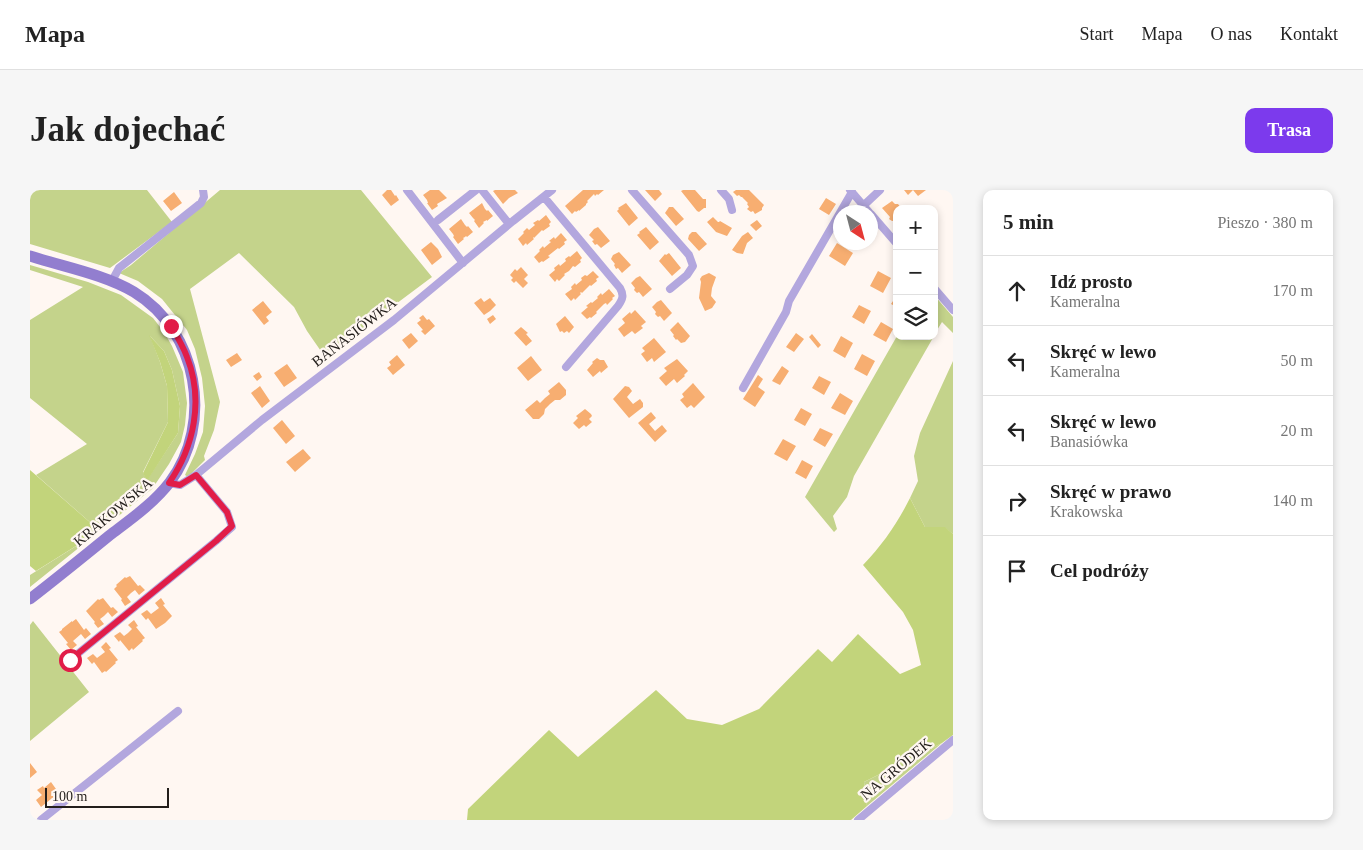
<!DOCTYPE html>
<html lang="pl">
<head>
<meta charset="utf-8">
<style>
  body { margin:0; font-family:"Times New Roman",serif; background:#f6f6f6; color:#222 }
  .controls { position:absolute; right:15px; top:15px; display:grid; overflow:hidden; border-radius:10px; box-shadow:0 2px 8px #0003 }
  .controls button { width:45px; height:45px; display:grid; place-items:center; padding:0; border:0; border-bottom:1px solid #e0e0e0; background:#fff; color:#222; font:25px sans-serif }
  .compass { position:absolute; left:803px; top:15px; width:45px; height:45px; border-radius:50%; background:#fff; box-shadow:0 2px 8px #0003; rotate:144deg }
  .scale { position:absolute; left:15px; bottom:12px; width:124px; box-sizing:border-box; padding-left:5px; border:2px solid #231e1b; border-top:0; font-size:14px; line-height:18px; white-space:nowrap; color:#231e1b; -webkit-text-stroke:4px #fff7f2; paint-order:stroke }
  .stop { position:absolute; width:15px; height:15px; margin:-11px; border:4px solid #e11d48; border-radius:50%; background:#fff }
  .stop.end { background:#e11d48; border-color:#fff; box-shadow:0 1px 5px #0008 }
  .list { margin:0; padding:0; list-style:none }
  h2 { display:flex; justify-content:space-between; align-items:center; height:65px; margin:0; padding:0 20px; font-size:21px }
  h2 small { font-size:16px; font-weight:400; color:#767676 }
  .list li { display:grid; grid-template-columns:32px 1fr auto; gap:15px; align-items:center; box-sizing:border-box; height:70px; padding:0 20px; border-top:1px solid #e0e0e0 }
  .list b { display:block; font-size:19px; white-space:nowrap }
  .list p { margin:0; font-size:16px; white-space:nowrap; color:#767676 }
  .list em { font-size:16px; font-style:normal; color:#767676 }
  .icon { flex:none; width:28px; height:28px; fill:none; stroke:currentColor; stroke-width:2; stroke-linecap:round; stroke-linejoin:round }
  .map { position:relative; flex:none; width:923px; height:630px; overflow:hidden; border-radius:10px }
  header { display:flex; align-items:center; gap:30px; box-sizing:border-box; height:70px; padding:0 25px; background:#fff; border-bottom:1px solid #e0e0e0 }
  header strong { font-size:24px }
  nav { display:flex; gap:28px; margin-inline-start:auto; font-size:18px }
  .intro { display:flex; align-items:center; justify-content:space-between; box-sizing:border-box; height:120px; padding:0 30px }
  h1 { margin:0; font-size:35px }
  .button { padding:12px 22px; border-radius:10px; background:#7c3aed; color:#fff; font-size:18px; font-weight:700 }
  main { display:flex; gap:30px; padding:0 30px }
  aside { flex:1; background:#fff; border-radius:10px; box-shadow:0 2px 8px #0003 }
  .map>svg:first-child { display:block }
  .green { fill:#c4d38b; fill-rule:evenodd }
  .forest { fill:#c2d47b }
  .building { fill:#f7ae71 }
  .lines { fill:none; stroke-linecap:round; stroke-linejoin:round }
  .minor { stroke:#b3a7de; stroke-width:8 }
  .secondary { stroke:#927ecf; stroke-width:11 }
  .route { stroke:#e11d48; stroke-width:6 }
  .labels { text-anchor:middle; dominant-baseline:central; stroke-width:4.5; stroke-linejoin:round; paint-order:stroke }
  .street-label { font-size:15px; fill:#231e1b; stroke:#fff7f2 }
</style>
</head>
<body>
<header>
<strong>Mapa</strong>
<nav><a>Start</a><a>Mapa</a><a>O nas</a><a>Kontakt</a></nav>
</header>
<div class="intro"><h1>Jak dojechać</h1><a class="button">Trasa</a></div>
<main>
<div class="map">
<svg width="923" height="630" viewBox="0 0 923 630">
  <rect width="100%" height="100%" fill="#fff7f2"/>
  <path class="green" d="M0,0H117L142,32L80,78L0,54Z
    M190,0H331L402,87L295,167L277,141L264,117L209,63L160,99L190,212L184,240L174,266L175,270L158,287L155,285L165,264L173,242L175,216L172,188L165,159L157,140L132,109L108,91L89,83L101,75Z
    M0,75L58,92L91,105L123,128L134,142L142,156L153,182L157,213L155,235L151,252L139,274L122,299L0,397V385L70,341L6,285L57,254L0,208V130L53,97L0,80ZM120,146L134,161L142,180L150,216L148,243L117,290L113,282L138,232L137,196L130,172Z
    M904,105L923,127V143L912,132L904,145Z
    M867,146H904L824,286L817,307L803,326L807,339L804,342L775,307Z
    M923,171V344L914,337H895L880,308L888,291L884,266L890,243Z
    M3,431L59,502L0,551V435Z
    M912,553L837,616L834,592Z"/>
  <path class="forest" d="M119,145L134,161L142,180L150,216L148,243L117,291L113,283L138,232L137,196L130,172Z
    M0,280L70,341L6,381L0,376Z
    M880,308L895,337H915L923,344V545L912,553L834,592L837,616L821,630H437L438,619L519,540L548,567L626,500L657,529L692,535L729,519L788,459L802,472L828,444L870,484L891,475L883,440L873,422L833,375C853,354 867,334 880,308Z"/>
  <path class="building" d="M357,0H361L365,6L366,5L369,10L361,16L352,5Z
    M400,0H409L417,8L407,14L408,16L402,20L397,13H398L397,10L393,5Z
    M465,0H485L488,3L479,8L473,14L463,1Z
    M553,0H574L568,5L567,4L565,6L564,4L557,11L558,12L556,14V15L549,21V20L546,22L545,21L542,24L535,16Z
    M615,0H629L632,4L625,11Z
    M653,0H665L673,9H676V18H674L669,22L667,21L651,1Z
    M706,0H719L734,15L732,18V20L725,24L723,21L721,22L717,19L719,17L717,14L718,13L712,7H711L709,5L707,6L703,2Z
    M874,0H896L888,6L883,0L878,5Z
    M144,2L152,13L141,21L133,11Z
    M796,8L806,14L799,25L789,19Z
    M862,11L865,14H868L872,19H867V31L865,32L864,31H862L859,29L860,27L852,18Z
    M452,13L455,19L457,21L458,20L463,26L457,31V30L453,32L454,33L449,38L444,31L445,30L443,28L439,23Z
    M596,13L608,28L599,36L587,21L589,19L588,18Z
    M639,17H643L654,29L646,36L635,23Z
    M516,25L521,32L519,34L520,36L513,41L512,40L504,48V47L503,48L504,49L497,55L496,53L493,56L488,49L494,43L493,42L497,38L499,40L505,35L503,33L508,30L509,31Z
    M683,27L688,32H689L690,31L702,38L697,46L686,42L677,32Z
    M431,29L435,35L437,37L438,36L443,42L437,47L436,46L435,47L433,48L434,49L428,54L423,47L424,46L423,44L419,39Z
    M727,30L732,36L726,41L720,35Z
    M568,37L580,51L571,58L567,54L565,55L562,51L564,50L559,45L564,39Z
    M616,37L629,52L620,60L607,45L610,43L609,42Z
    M662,42H666L677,54L669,61L658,49L659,45Z
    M718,42L723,48L717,53L713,64L707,63L702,60L712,46Z
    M531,43L537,50L534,52L535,54L529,59L528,58L518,66L520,67L513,72L512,71L509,73L504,67L510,61L509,60L513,56L514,58L521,52L519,51L524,47L525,49Z
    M401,52L408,59L412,67L402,75L391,60Z
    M807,53L823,63L815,76L799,66Z
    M547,61L552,68L550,70L551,72L545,77L543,76L539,81L534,84L535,85L529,91L527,89L525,92L519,85L525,80L524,78L529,74L530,76L536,71L535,69L539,66L540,67Z
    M589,62L601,75L592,83L588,78L586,79L584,75L585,74L581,69L583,65Z
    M639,63L651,78L642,86L629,71L635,64L636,65Z
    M491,77L498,85L494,89L498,93L493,98L486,91L484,93L481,90L483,88L480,85L485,79L487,81Z
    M563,81L569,87L566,89L567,91L561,96L560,95L552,103L551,102L550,103L551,104L545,110L544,108L541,111L535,104L542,99L541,97L545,93L546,95L552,90L551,88L555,85L557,86Z
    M848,81L861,88L853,103L840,96Z
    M679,83L686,87L682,98L681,106L686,112L682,118L675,121L669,108L671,92L670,89L672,86Z
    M610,86L622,99L613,107L609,102L607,103L604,100L605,98L601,93L606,88Z
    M579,99L585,106L582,108L583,109L577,115L576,113L574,114L566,122L567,123L561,128L560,127L557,129L551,123L558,117L556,116L561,112L562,113L568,108L567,107L571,103L572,105Z
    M867,105V117L861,114Z
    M451,108L454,112L460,108L466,115L460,121L454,125L444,113Z
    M631,110L642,123L634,131L630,126L628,127L625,124L626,122L622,117L627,112Z
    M233,111L242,122L236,127L239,131L234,135L222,120Z
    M829,115L841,121L834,134L822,127Z
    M605,120L616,132L611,136L613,138L605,144L602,141L594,147L588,139L595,133L592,129L600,122L601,124Z
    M393,125L397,130L399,129L405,136L395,145L391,141L393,140L387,133L391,130L389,128Z
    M463,125L466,129L460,134L457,129Z
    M535,126L544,137L539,143L537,141L534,143L532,141L530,142L526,134Z
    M648,132L660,146L655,152L651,153L647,149L646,150L643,146L644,145L640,140Z
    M851,132L863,139L856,152L843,145Z
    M491,137L498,143L496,144L502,151L496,156L484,143Z
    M381,143L388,151L379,159L372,150Z
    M766,143L774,149L764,162L756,157Z
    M782,144L791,155L788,158L779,147Z
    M811,146L823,153L815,168L803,161Z
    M624,148L636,162L624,172L622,168L617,172L611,164L615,161L612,158Z
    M207,163L212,170L201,177L196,170Z
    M832,164L845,171L837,186L824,179Z
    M367,165L375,175L363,185L357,178L361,175L359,172Z
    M501,166L512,180L498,191L487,178Z
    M567,168L570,170H574L578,177L571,183L570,181L563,187L557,180L563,173L562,172Z
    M647,169L658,181L654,185L655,186L647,193L644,189L636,196L629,188L637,181L634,178Z
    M257,174L267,188L254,197L244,183Z
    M752,176L759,181L750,195L742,191Z
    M229,182L232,187L227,191L223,186Z
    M728,185L733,189L728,197L735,202L725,217L713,209Z
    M789,186L801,192L794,205L782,198Z
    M529,192L536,200V205L530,210H525L520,214L515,219L514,224L509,229H503L495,220L507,210L510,213L515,208L520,204L518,201Z
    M663,193L675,207L664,218L661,215L657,218L650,210L654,207L652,204Z
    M230,196L240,211L232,218L221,203Z
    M595,196L599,197L602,201L597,207L603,214L610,209L613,213V217L599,228L583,209Z
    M810,203L823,211L815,225L801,218Z
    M771,218L782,224L775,236L764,230Z
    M555,219L561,224L562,226L559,229L562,232L556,237L554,235L549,239L543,233L548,228L546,226Z
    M621,222L626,228L619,234L625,241L632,235L637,241L625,252L608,233Z
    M252,230L265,246L256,254L243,238Z
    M790,238L803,244L795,257L783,250Z
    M753,249L766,256L757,271L744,264Z
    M273,259L281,268L265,282L256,272Z
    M772,270L783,276L776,289L765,283Z
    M100,386L108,396L110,395L115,400L109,405L105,400L101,403L97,407L101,412L95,416L91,410L92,409L84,399L87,396L86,395L95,387L96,388Z
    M73,408L81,418L83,417L88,422L82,427L78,422L74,426L70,429L74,434L68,438L64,433L65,432L56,421L68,409L69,410Z
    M131,408L135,414L133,415L142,426L135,433L126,439L118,428L116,430L111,424L117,420L121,424L129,418L125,413Z
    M46,429L54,440L56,438L61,444L55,449L51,444L43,451L47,455L41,460L36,454L38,453L29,442L32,440V439L42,431V432Z
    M104,430L108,436L106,437L115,448L112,450L113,451L103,460L102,458L99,461L90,450L89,452L84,446L90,442L94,446L98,443L102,439L98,435Z
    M76,452L81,458L79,459L88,470L85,472L86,473L76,482L75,481L72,483L64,472L62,474L57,468L63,464L67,468L75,462L71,457Z
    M0,573L7,582L0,588Z
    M21,592L26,599L23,602L26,605L11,617L6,610L12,605L7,600L13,596L14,598Z"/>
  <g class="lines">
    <path class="minor" d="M377,0L433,73
      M452,0L479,34
      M602,0L659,65L663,76L657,85L640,99
      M691,0L699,9L702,20
      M820,0L839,22
      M514,7L590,98C594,105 593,109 588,116L536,177
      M833,16L850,0
      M841,24L867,54
      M408,30L446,0
      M82,91L89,78L171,13L174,7L173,0
      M904,98L923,120
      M713,198L756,122L759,111L822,2
      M139,293L150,295L166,285L232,230L364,130L483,31L522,0
      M40,470L186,351L202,337L197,322L166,285
      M11,630L148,521
      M828,630L923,550"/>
    <path class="secondary" d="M0,66C34,77 73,84 104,102C168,141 184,233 140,292C124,313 101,329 80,345C53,367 27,388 0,409"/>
  </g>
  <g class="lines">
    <path class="route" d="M40,470L186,351L202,336L197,322L166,285L150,295L139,293C164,257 174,210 157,167C153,156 147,146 141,136"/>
  </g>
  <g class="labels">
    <g class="street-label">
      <text transform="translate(324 142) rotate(-38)">BANASIÓWKA</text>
      <text transform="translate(83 322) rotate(-40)">KRAKOWSKA</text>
      <text transform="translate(866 579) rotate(-40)">NA GRÓDEK</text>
    </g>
  </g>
</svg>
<div class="controls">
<button>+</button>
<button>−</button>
<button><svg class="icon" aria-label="layers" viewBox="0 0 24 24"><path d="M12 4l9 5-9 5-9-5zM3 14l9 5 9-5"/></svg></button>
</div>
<svg class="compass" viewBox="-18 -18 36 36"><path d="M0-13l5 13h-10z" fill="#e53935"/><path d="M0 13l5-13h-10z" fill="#767676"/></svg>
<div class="scale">100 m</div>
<div class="stop" style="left:40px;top:470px"></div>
<div class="stop end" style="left:141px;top:136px"></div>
</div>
<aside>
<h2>5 min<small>Pieszo · 380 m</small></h2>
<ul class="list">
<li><svg class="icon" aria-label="ahead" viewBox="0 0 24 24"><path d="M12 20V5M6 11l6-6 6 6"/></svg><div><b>Idź prosto</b><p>Kameralna</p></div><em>170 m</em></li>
<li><svg class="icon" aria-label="left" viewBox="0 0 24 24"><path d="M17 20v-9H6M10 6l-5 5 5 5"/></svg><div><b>Skręć w lewo</b><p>Kameralna</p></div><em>50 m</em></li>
<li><svg class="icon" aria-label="left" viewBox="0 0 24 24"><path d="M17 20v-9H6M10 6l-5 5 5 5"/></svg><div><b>Skręć w lewo</b><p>Banasiówka</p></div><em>20 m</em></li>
<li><svg class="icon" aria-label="right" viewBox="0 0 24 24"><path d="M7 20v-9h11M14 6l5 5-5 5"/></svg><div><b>Skręć w prawo</b><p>Krakowska</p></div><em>140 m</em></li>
<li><svg class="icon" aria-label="arrive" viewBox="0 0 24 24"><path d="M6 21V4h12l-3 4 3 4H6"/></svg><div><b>Cel podróży</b></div></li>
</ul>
</aside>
</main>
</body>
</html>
